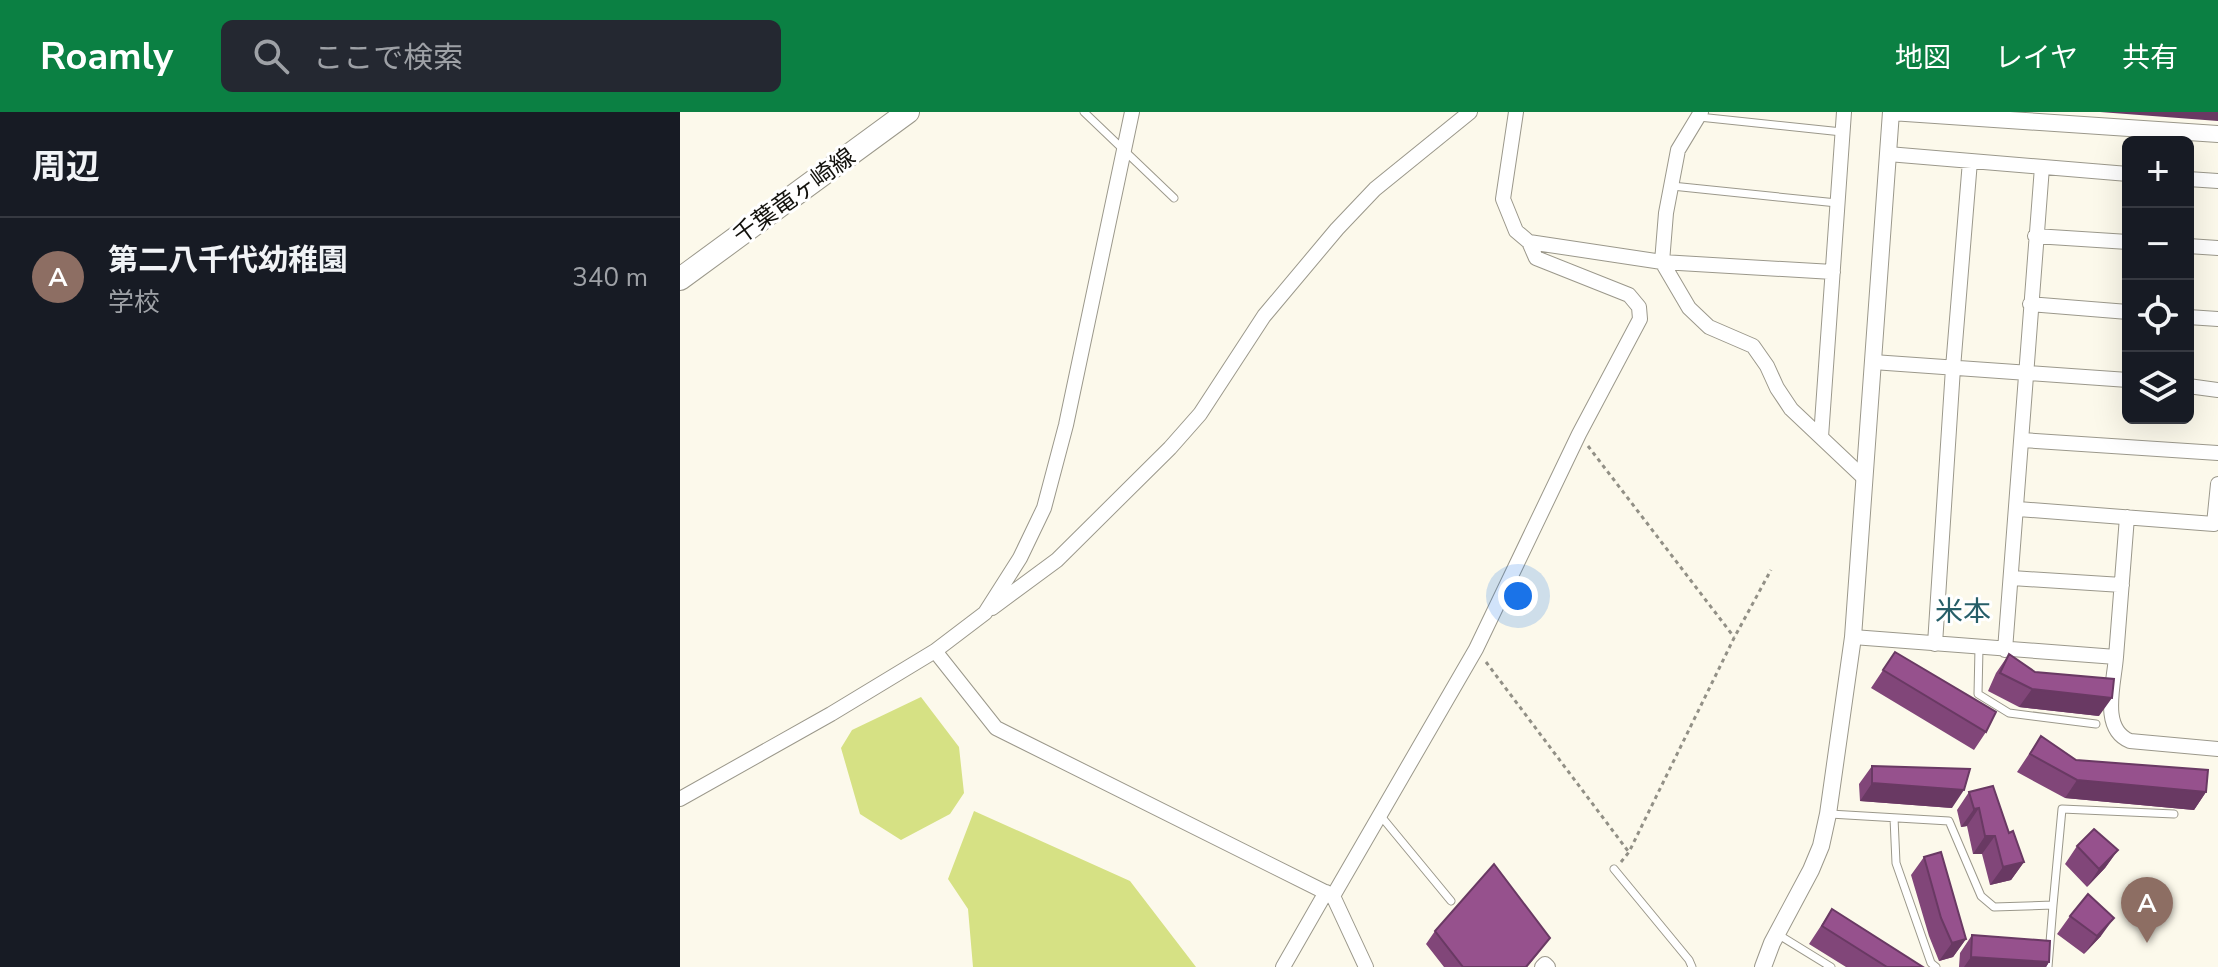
<!DOCTYPE html>
<html lang="ja">
<head>
<meta charset="utf-8">
<style>
  body { margin:0; font-family:"Nunito Sans","Noto Sans JP",sans-serif; background:#242831; color:#f1f3f6 }
  .controls { position:absolute; right:24px; top:24px; display:grid; overflow:hidden; border-radius:12px; box-shadow:0 8px 32px #0002 }
  .controls button { width:72px; height:72px; display:grid; place-items:center; padding:0; border:0; border-bottom:2px solid #363941; background:#171b24; color:#f1f3f6; font:40px sans-serif }
  .you { position:absolute; left:838px; top:484px; width:28px; height:28px; margin:-20px; border:6px solid #fff; border-radius:50%; background:#1a73e8; box-shadow:0 0 0 12px #1a73e833 }
  .badge { display:grid; place-items:center; width:52px; height:52px; border-radius:50%; background:#0b8043; color:#fff; font-size:26px; font-weight:700 }
  .pin { position:absolute; translate:-50% -66px; filter:drop-shadow(0 2px 4px #0008) }
  .pin::after { content:''; position:absolute; top:42px; width:28px; height:24px; background:inherit; clip-path:polygon(0 0,100% 0,50% 100%) }
  .list { margin:0; padding:0; list-style:none }
  h2 { display:flex; justify-content:space-between; align-items:center; height:104px; margin:0; padding:0 32px; font-size:34px }
  h2 small { font-size:26px; font-weight:400; color:#9ea1a6 }
  .list li { display:grid; grid-template-columns:52px 1fr auto; gap:24px; align-items:center; box-sizing:border-box; height:120px; padding:0 32px; border-top:2px solid #363941 }
  .list b { display:block; font-size:30px; white-space:nowrap }
  .list p { margin:0; font-size:26px; white-space:nowrap; color:#9ea1a6 }
  .list em { font-size:26px; font-style:normal; color:#9ea1a6 }
  .icon { flex:none; width:44px; height:44px; fill:none; stroke:currentColor; stroke-width:2; stroke-linecap:round; stroke-linejoin:round }
  .map { position:relative; flex:none; width:1538px; height:855px; overflow:hidden }
  header { display:flex; align-items:center; gap:48px; box-sizing:border-box; height:112px; padding:0 40px; background:#0b8043; color:#fff }
  header strong { font-size:38px }
  nav { display:flex; gap:44px; margin-inline-start:auto; font-size:28px }
  .search { width:560px; height:72px; background:#242831; display:flex; align-items:center; gap:20px; box-sizing:border-box; padding:0 28px; border-radius:12px; color:#9ea1a6; font-size:30px }
  main { display:flex }
  aside { flex:1; background:#171b24 }
  .map>svg:first-child { display:block }
  .green { fill:#d6e184 }
  .lines { fill:none; stroke-linecap:round; stroke-linejoin:round }
  .service-casing { stroke:#9b988b; stroke-width:9 }
  .minor-casing { stroke:#9b988b; stroke-width:16 }
  .tertiary-casing { stroke:#9b988b; stroke-width:18 }
  .primary-casing { stroke:#9b988b; stroke-width:24 }
  .path { stroke:#929086; stroke-width:3; stroke-dasharray:4 4; stroke-linecap:butt }
  .service { stroke:#fff; stroke-width:7 }
  .minor { stroke:#fff; stroke-width:14 }
  .tertiary { stroke:#fff; stroke-width:16 }
  .primary { stroke:#fff; stroke-width:22 }
  .wall { fill:#814679 }
  .shaded-wall { fill:#693963 }
  .building { fill:#96518d; stroke:#693963; stroke-width:2 }
  .labels { text-anchor:middle; dominant-baseline:central; stroke-width:6; stroke-linejoin:round; paint-order:stroke }
  .street-label { font-size:24px; fill:#12110c; stroke:#fff }
  .quarter-label { font-size:28px; fill:#265e68; stroke:#fff }
</style>
</head>
<body>
<header>
<strong>Roamly</strong>
<div class="search"><svg class="icon" aria-label="search" viewBox="0 0 24 24"><circle cx="10" cy="10" r="6"/><path d="M15 15l6 6"/></svg>ここで検索</div>
<nav><a>地図</a><a>レイヤ</a><a>共有</a></nav>
</header>
<main>
<aside>
<h2>周辺<small></small></h2>
<ul class="list">
<li><span class="badge" style="background:#8d6e63">A</span><div><b>第二八千代幼稚園</b><p>学校</p></div><em>340 m</em></li>
</ul>
</aside>
<div class="map">
<svg width="1538" height="855" viewBox="0 0 1538 855">
  <rect width="100%" height="100%" fill="#fcf9eb"/>
  <path class="green" d="M241,585L279,635L284,681L270,702L221,728L180,702L161,636L172,618Z
    M294,699L450,769L516,855H293L288,797L268,767Z"/>
  <g class="lines">
    <g class="service-casing">
      <path id="service" d="M404,0L494,86
        M1019,5L1162,20
        M992,74L1157,91
        M1299,536L1298,582L1329,601L1416,612
        M1150,702L1269,709L1301,784L1314,795L1373,793L1368,855
        M700,703L771,789
        M1214,706L1216,751L1251,851L1256,855
        M934,757L1009,848L1012,855
        M1373,793L1382,697L1494,702
        M1099,823L1151,855"/>
    </g>
    <g class="minor-casing">
      <path id="minor" d="M836,0L823,87L836,119L849,130L982,150L1153,160
        M1021,0L998,38L986,101L982,150L1009,196L1029,215L1073,234L1087,254L1097,276L1111,297L1184,366
        M1208,42L1448,62
        M1508,67L1538,69
        M1355,124L1448,130
        M1508,134L1538,136
        M1350,192L1448,200
        M1508,205L1538,207
        M1193,250L1448,268
        M1508,274L1538,278
        M1141,325L1164,0
        M1342,328L1538,341
        M1338,397L1534,412L1538,372
        M1332,466L1442,473
        M312,496L377,448L490,336L520,302L584,204L657,117L695,77L790,0
        M1173,525L1436,545C1434,572 1420,617 1450,629L1538,637
        M1255,532L1273,256L1290,49
        M1325,538L1362,55
        M255,539L316,616L653,784L686,855
        M1436,545L1447,405
        M0,687L151,602L255,539L305,501L340,446L364,396L386,313L452,0
        M653,784L796,537L899,322L960,207L959,195L949,183L856,146L849,130
        M603,855L646,780
        M862,855L865,852L868,855"/>
    </g>
    <g class="tertiary-casing">
      <path id="tertiary" d="M1083,855L1092,831L1131,758L1141,734L1148,702L1173,525L1211,0L1538,22"/>
    </g>
    <g class="primary-casing">
      <path id="primary" d="M0,167L228,0"/>
    </g>
    <path class="path" d="M908,334L1054,525
      M806,550L948,739
      M941,750L949,740L1054,526L1091,458"/>
    <use href="#service" class="service"/>
    <use href="#minor" class="minor"/>
    <use href="#tertiary" class="tertiary"/>
    <use href="#primary" class="primary"/>
  </g>
  <path class="wall" d="M1215,540L1306,620L1294,638L1191,576Z
    M1329,542L1419,604L1339,595L1308,579L1316,561Z
    M1361,624L1396,648L1526,680L1514,698L1385,686L1337,660Z
    M1192,654L1272,696L1180,689L1179,672Z
    M1289,680L1329,721L1344,750L1331,768L1310,773L1302,742H1293L1287,714L1281,715L1277,698Z
    M1397,734L1438,738L1425,756L1407,775L1385,752Z
    M1244,745L1286,827L1273,845L1259,849L1249,824L1231,763Z
    M1152,797L1243,855H1166L1129,832Z
    M1390,804L1421,824L1404,842L1377,822Z
    M755,819L861,838L847,855H764L746,832Z
    M1292,823L1369,850L1366,855H1279L1280,841Z"/>
  <path class="shaded-wall" d="M1420,0H1538V9Z
    M1352,577L1432,586L1419,604L1339,595Z
    M1397,668L1526,680L1514,698L1385,686Z
    M1192,671L1284,678L1272,696L1180,689Z
    M1299,696L1287,714L1281,715L1294,697Z
    M1305,724H1315L1302,742H1293Z
    M1438,738L1425,756L1407,775L1419,757Z
    M1344,750L1331,768L1310,773L1323,755Z
    M1434,806L1421,824L1404,842L1417,824Z
    M1286,827L1273,845L1259,849L1272,831Z
    M1291,845L1369,850L1366,855H1284Z"/>
  <path class="building" d="M1215,540L1316,600L1306,620L1203,558Z
    M1329,542L1355,560L1434,567L1432,586L1352,577L1320,561Z
    M1361,624L1396,648L1528,658L1526,680L1397,668L1350,642Z
    M1192,654L1290,657L1284,678L1192,671Z
    M1313,674L1329,721L1333,719L1344,750L1323,755L1315,724H1305L1299,696L1294,697L1289,680Z
    M1414,717L1438,738L1419,757L1397,734Z
    M1261,740L1286,827L1272,831L1261,806L1244,745Z
    M814,752L870,826L846,855H783L755,819Z
    M1408,782L1434,806L1417,824L1390,804Z
    M1152,797L1243,855H1207L1142,814Z
    M1292,823L1370,829L1369,850L1291,845Z"/>
  <g class="labels">
    <g class="street-label">
      <text transform="translate(114 84) rotate(-36)">千葉竜ヶ崎線</text>
    </g>
    <g class="quarter-label">
      <text x="1283" y="500">米本</text>
    </g>
  </g>
</svg>
<div class="controls">
<button>+</button>
<button>−</button>
<button><svg class="icon" aria-label="locate" viewBox="0 0 24 24"><circle cx="12" cy="12" r="6"/><path d="M12 2v4M12 18v4M2 12h4M18 12h4"/></svg></button>
<button><svg class="icon" aria-label="layers" viewBox="0 0 24 24"><path d="M12 4l9 5-9 5-9-5zM3 14l9 5 9-5"/></svg></button>
</div>
<div class="you"></div>
<div class="pin badge" style="left:1467px;top:831px;background:#8d6e63">A</div>
</div>
</main>
</body>
</html>
